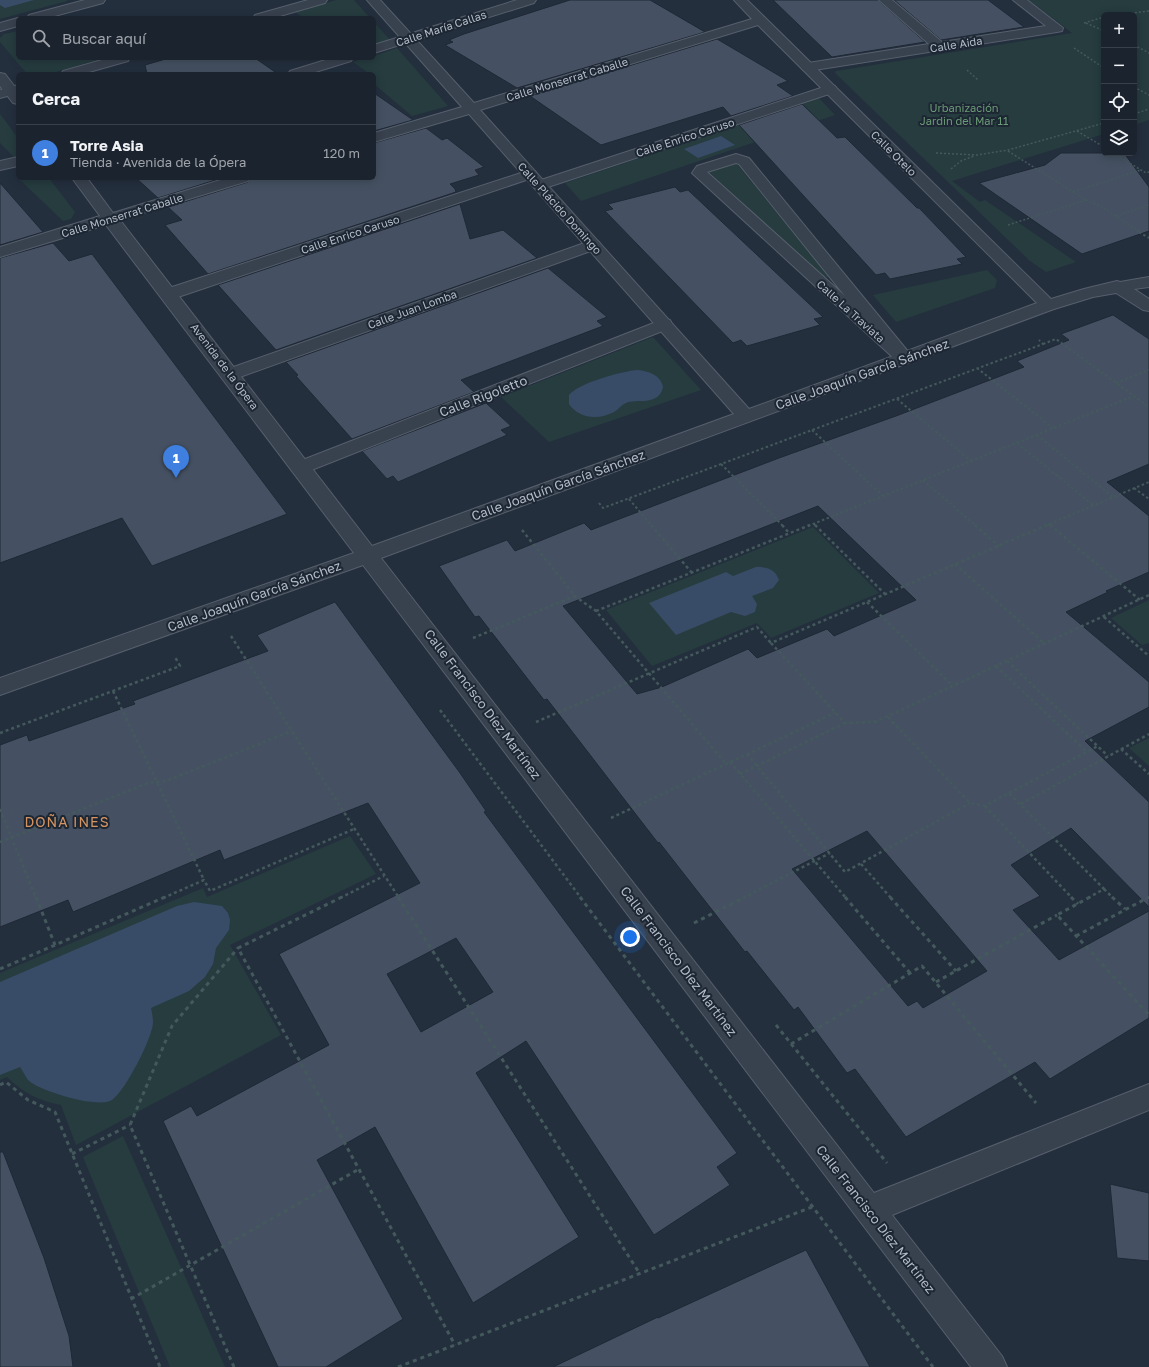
<!DOCTYPE html>
<html lang="es">
<head>
<meta charset="utf-8">
<style>
  body { margin:0; font-family:"Golos Text",sans-serif; background:#242b36; color:#f1f3f6 }
  .controls { position:absolute; right:12px; top:12px; display:grid; overflow:hidden; border-radius:6px; box-shadow:0 2px 10px #0003 }
  .controls button { width:36px; height:36px; display:grid; place-items:center; padding:0; border:0; border-bottom:1px solid #39404a; background:#1b232e; color:#f1f3f6; font:20px sans-serif }
  .you { position:absolute; left:630px; top:937px; width:14px; height:14px; margin:-10px; border:3px solid #fff; border-radius:50%; background:#1a73e8; box-shadow:0 0 0 6px #1a73e833 }
  .badge { display:grid; place-items:center; width:26px; height:26px; border-radius:50%; background:#8ab4f8; color:#fff; font-size:13px; font-weight:700 }
  .pin { position:absolute; translate:-50% -33px; filter:drop-shadow(0 1px 2px #0008) }
  .pin::after { content:''; position:absolute; top:21px; width:14px; height:12px; background:inherit; clip-path:polygon(0 0,100% 0,50% 100%) }
  .list { margin:0; padding:0; list-style:none }
  h2 { display:flex; justify-content:space-between; align-items:center; height:52px; margin:0; padding:0 16px; font-size:17px }
  h2 small { font-size:13px; font-weight:400; color:#a0a4aa }
  .list li { display:grid; grid-template-columns:26px 1fr auto; gap:12px; align-items:center; box-sizing:border-box; height:56px; padding:0 16px; border-top:1px solid #39404a }
  .list b { display:block; font-size:15px; white-space:nowrap }
  .list p { margin:0; font-size:13px; white-space:nowrap; color:#a0a4aa }
  .list em { font-size:13px; font-style:normal; color:#a0a4aa }
  .icon { flex:none; width:22px; height:22px; fill:none; stroke:currentColor; stroke-width:2; stroke-linecap:round; stroke-linejoin:round }
  .map { position:relative; flex:none; width:1149px; height:1367px; overflow:hidden }
  .search { position:absolute; background:#1b232e; box-shadow:0 2px 10px #0003; left:16px; top:16px; width:360px; height:44px; display:flex; align-items:center; gap:10px; box-sizing:border-box; padding:0 14px; border-radius:6px; color:#a0a4aa; font-size:15px }
  .panel { position:absolute; background:#1b232e; box-shadow:0 2px 10px #0003; left:16px; top:72px; width:360px; height:108px; border-radius:6px }
  .map>svg:first-child { display:block }
  .green { fill:#263c3f }
  .water { fill:#394c67 }
  .building { fill:#455162; stroke:#1f2835; fill-rule:evenodd }
  .lines { fill:none; stroke-linecap:round; stroke-linejoin:round }
  .lane-casing { stroke:#565f6c; stroke-width:2 }
  .street-casing { stroke:#565f6c; stroke-width:2 }
  .path-far3 { stroke:#44595c; stroke-width:1.5; stroke-dasharray:2 2; stroke-linecap:butt }
  .path-far2 { stroke:#44595c; stroke-width:2; stroke-dasharray:2.5 2.5; stroke-linecap:butt }
  .path-far1 { stroke:#44595c; stroke-width:2.5; stroke-dasharray:3 3; stroke-linecap:butt }
  .path { stroke:#44595c; stroke-width:3; stroke-dasharray:4 4; stroke-linecap:butt }
  .lane { fill:#38414e; fill-rule:evenodd }
  .street { fill:#38414e; fill-rule:evenodd }
  .labels { text-anchor:middle; dominant-baseline:central; stroke-width:4; stroke-linejoin:round; paint-order:stroke }
  .far-street-label { font-size:11px; fill:#b4bcc9; stroke:#1d2633 }
  .far-park-label { font-size:11px; fill:#6b9a76; stroke:#1d2633 }
  .street-label { font-size:13px; fill:#b4bcc9; stroke:#1d2633 }
  .neighbourhood-label { font-size:14px; letter-spacing:1px; fill:#d59563; stroke:#1d2633 }
</style>
</head>
<body>
<div class="map">
<svg width="1149" height="1367" viewBox="0 0 1149 1367">
  <rect width="100%" height="100%" fill="#242f3e"/>
  <path class="green" d="M0,0H67V1L0,19Z
    M336,0H354L370,18H304L295,12Z
    M1029,0H1149V120L1134,125V15H1104V134L952,181L980,202L985,200L1076,262L1046,272L1030,261L835,73L836,71L1072,33Z
    M374,22L390,40L374,45Z
    M18,31V58H104L49,74H27L0,42V38L4,34Z
    M397,48L448,106L412,116L374,84V74H361L367,72L353,62L366,58H374V56Z
    M819,98L835,115L581,201L565,183Z
    M0,114L18,138V155L14,157L0,143Z
    M736,163L829,277L825,278L709,172Z
    M18,178H49L75,212L71,219L63,221Z
    M987,270L997,280L995,288L896,322L873,295Z
    M653,337L701,390L549,442L501,397Z
    M813,527L879,593L771,638L757,623L652,666L606,610Z
    M1149,600V643L1142,645L1111,618Z
    M1149,738V766L1129,748Z
    M350,836L376,874L230,945L281,1035L76,1145L61,1105C39,1101 23,1093 7,1077L0,1080V973L203,888L207,897Z
    M123,1136L225,1367H170L83,1157Z"/>
  <path class="water" d="M0,0H34L5,8L0,5Z
    M721,136L735,145L698,158L684,149Z
    M638,370C648,371 661,375 663,387C659,407 635,398 626,403C621,405 618,410 614,412C599,420 579,419 569,404V395C579,383 622,371 638,370Z
    M756,567C767,567 775,569 779,580L773,588L752,596L757,604L755,612L745,616L731,612L676,635L649,603L726,572L733,576Z
    M194,902L222,906L228,913L230,920L229,930L216,948L213,964L205,977L189,991L151,1008C152,1012 153,1018 153,1023C152,1039 125,1091 112,1100C99,1109 39,1091 28,1080C25,1076 23,1071 20,1067L0,1075V982L177,906Z"/>
  <path class="building" d="M570,0H650L705,32L517,88L445,45L453,42L449,40L464,34Z
    M773,0H878L925,42L832,57Z
    M894,0H988L1024,27L941,40Z
    M717,39L788,81L777,85L793,96L731,116L723,107L601,145L530,96Z
    M169,58H255L278,74H147L145,65Z
    M374,93L413,120L374,131Z
    M802,104L837,138L845,137L917,208H919L966,257L957,259L962,264L890,279L885,273L876,275L739,125Z
    M426,128L442,140L447,138L484,167L475,170L479,175L450,184L455,189L456,192L208,274L165,225L182,220L168,207L248,182L251,178H374V143Z
    M1061,153H1124L1149,187V231L1082,254L979,183L1045,165Z
    M136,178H222L158,198Z
    M0,183L43,232L0,245Z
    M675,187L680,192L688,190L823,317L814,319L820,325L747,346L741,340L733,343L605,211L613,209L608,204Z
    M460,204L470,239L503,230L537,258L276,350L218,285Z
    M53,243L69,261L92,254L287,514L152,566L122,518L0,563V258Z
    M548,268L607,317L597,321L603,326L461,380L474,392L352,439L296,376L298,375L286,362Z
    M1113,315L1149,339V464L1107,482L1149,516V572L1106,591L1108,592L1066,612L1149,682V707L1085,741L1149,802V907L1071,828L1011,865L1040,896L1013,910L1059,960L1149,911V1018L1050,1079L1035,1062L906,1137L855,1069L847,1073L798,1007L794,1010L747,951L745,952L659,842L658,843L547,699L544,700L479,616L475,617L439,566L507,540L515,551L584,523L591,530L622,518L779,458L896,416L1024,367L1017,361L1069,340L1061,334ZM818,506L916,600L834,636L827,629L757,658L748,649L662,687L637,694L563,606ZM867,831L987,971L923,1008L917,1001L908,1006L792,869Z
    M486,403L511,426L501,430L507,435L398,482L393,476L387,479L362,451Z
    M335,602L460,773L486,811L484,812L737,1153L717,1167L730,1185L654,1235L526,1041L476,1073L579,1237L473,1303L375,1127L317,1160L403,1319L326,1367H278L163,1121L191,1106L197,1116L329,1045L279,954L420,883L368,803L224,860L220,850L73,912L68,900L0,927V745L27,735L29,741L135,704L133,701L268,651L257,635ZM456,938L493,992L421,1032L387,974Z
    M0,1152H3L44,1258L69,1336L73,1367H0Z
    M1110,1184L1149,1193V1261L1117,1258Z
    M806,1250L870,1367H553L658,1317V1318Z"/>
  <g class="lines">
    <g class="lane-casing">
      <path id="lane" d="M308,0H327L325,3L273,18H253L255,15Z
        M517,0H536L534,3L374,53V45Z
        M879,0H892L942,42L1046,26L1013,0H1027L1063,28L1062,31L1057,32L808,71L803,70L801,67L803,64L808,63L929,44Z
        M109,58H130L128,61L82,74H61L63,71Z
        M332,58H353L351,61L309,74H288L290,71Z
        M18,85V93L0,98V90Z
        M830,85L835,86L837,89L835,92L545,188L540,189L535,188L533,185L535,182Z
        M736,154L749,158L910,354L913,358L910,362L904,363L898,362L692,173L697,166ZM736,163L739,164L845,296L707,172Z
        M18,157V166L0,170V161Z
        M530,170L535,171L537,174L535,177L175,298L169,299L163,298L161,294L163,290Z
        M593,240L599,242L601,245L599,248L237,378L231,379L225,378L222,374L225,370Z
        M664,319L670,320L672,324L670,328L309,471L302,473L295,471L293,467L295,463Z"/>
    </g>
    <g class="street-casing">
      <path id="street" d="M85,0H105L103,3L47,18H27L29,15Z
        M367,0H380L474,103L752,19L734,0H747L1051,299L1084,289L1117,281L1120,282L1149,277V287L1134,289L1149,299V311L1143,310L1116,293L1093,297L1054,309L381,558L874,1193L1149,1084V1110L892,1215L1002,1356L1007,1367H971L859,1220L363,565L0,695V678L354,553L106,225L0,257V247L100,216L72,178H87L113,213L227,178H250L248,181L120,220L372,546L734,414L469,114L374,142V133L462,107ZM758,25L1037,303L749,409L480,110Z
        M18,18V26L0,31V23Z
        M0,73L5,74L18,91V104L13,103L0,86Z"/>
    </g>
    <path class="path-far3" d="M1115,15L1149,11
      M1084,23L1104,17
      M1086,23L1104,31
      M1134,45L1149,53
      M1074,48L1104,68
      M967,70L978,80
      M1134,87L1149,95
      M1134,114L1149,109
      M1077,131L1104,147
      M1008,151L1086,200L1008,225
      M936,153L977,155L1008,150L1104,123
      M1113,153L1146,173L1149,172
      M951,169L961,161L974,156
      M1073,192L1141,170
      M1086,200L1102,207L1141,233
      M1116,216L1149,205"/>
    <path class="path-far2" d="M1139,232L1149,238
      M1043,344L1056,339L1149,407
      M977,368L1053,428
      M1116,383L1149,370
      M897,399L971,461
      M812,430L883,496
      M1037,435L1113,497
      M1017,443L1093,505
      M721,464L783,526
      M923,480L976,526
      M1134,488L1149,499
      M629,499L652,526
      M599,503L603,508L1043,344L1039,340
      M814,524L816,526
      M1048,524L1051,526
      M808,526L1134,396
      M1045,526L1149,482"/>
    <path class="path-far1" d="M651,525L692,573
      M782,525L790,534
      M815,525L885,594
      M975,525L999,546
      M1047,525L771,643L845,723L875,722L1149,595
      M1050,525L1140,600
      M522,530L576,597L596,611L726,764
      M955,564L1045,644
      M867,602L953,686
      M596,611L810,525
      M1104,617L1149,656
      M231,636L399,898
      M473,638L575,596
      M1007,661L1108,756
      M996,666L1087,752
      M113,691L204,880
      M440,710L581,898
      M888,717L970,803L985,806L1009,793L1104,889L1088,898
      M536,722L757,627L771,643
      M0,733L180,666L175,657
      M1121,749L1149,774
      M747,754L845,872L970,803
      M730,762L846,898
      M740,774L845,723
      M1009,793L1098,746
      M1021,804L1149,734
      M985,806L1072,898
      M0,809L36,898
      M611,818L835,713
      M0,842L148,783L166,781L292,731
      M861,864L891,898
      M1104,889L1113,898
      M163,898L204,880L210,891L354,829
      M340,898L384,876
      M743,898L830,853
      M1147,898L1149,897"/>
    <path class="path" d="M36,897L55,945
      M342,897L238,948L455,1345
      M398,897L640,1274
      M580,897L933,1367
      M845,897L910,973
      M890,897L956,971
      M1071,897L1078,904
      M1090,897L1057,915L1149,1015
      M1112,897L1125,909
      M694,923L745,897
      M1076,936L1149,897
      M0,969L165,897
      M936,982L1057,915
      M776,1025L887,1163
      M791,1044L922,966L1036,1103
      M0,1085L6,1082L28,1100L55,1112L160,1367
      M72,1154L130,1125
      M131,1299L359,1169
      M234,1367L130,1125L172,1026L238,948
      M398,1367L812,1207"/>
    <use href="#lane" class="lane"/>
    <use href="#street" class="street"/>
  </g>
  <g class="labels">
    <g class="far-street-label">
      <text transform="translate(441 28) rotate(-18)">Calle María Callas</text>
      <text transform="translate(956 44) rotate(-9)">Calle Aida</text>
      <text transform="translate(567 79) rotate(-17)">Calle Monserrat Caballe</text>
      <text transform="translate(685 137) rotate(-18)">Calle Enrico Caruso</text>
      <text transform="translate(894 153) rotate(45)">Calle Otelo</text>
      <text transform="translate(560 208) rotate(48)">Calle Plácido Domingo</text>
      <text transform="translate(122 215) rotate(-17)">Calle Monserrat Caballe</text>
      <text transform="translate(350 234) rotate(-18)">Calle Enrico Caruso</text>
      <text transform="translate(412 309) rotate(-20)">Calle Juan Lomba</text>
      <text transform="translate(851 311) rotate(42)">Calle La Traviata</text>
      <text transform="translate(225 366) rotate(53)">Avenida de la Ópera</text>
    </g>
    <g class="far-park-label">
      <text x="964" y="107">Urbanización<tspan x="964" dy="13">Jardin del Mar 11</tspan></text>
    </g>
    <g class="street-label">
      <text transform="translate(862 374) rotate(-20)">Calle Joaquín García Sánchez</text>
      <text transform="translate(483 396) rotate(-21)">Calle Rigoletto</text>
      <text transform="translate(558 485) rotate(-20)">Calle Joaquín García Sánchez</text>
      <text transform="translate(254 596) rotate(-20)">Calle Joaquín García Sánchez</text>
      <text transform="translate(483 704) rotate(53)">Calle Francisco Díez Martínez</text>
      <text transform="translate(679 961) rotate(53)">Calle Francisco Díez Martínez</text>
      <text transform="translate(876 1219) rotate(52)">Calle Francisco Díez Martínez</text>
    </g>
    <g class="neighbourhood-label">
      <text x="67" y="821">DOÑA INES</text>
    </g>
  </g>
</svg>
<div class="controls">
<button>+</button>
<button>−</button>
<button><svg class="icon" aria-label="locate" viewBox="0 0 24 24"><circle cx="12" cy="12" r="6"/><path d="M12 2v4M12 18v4M2 12h4M18 12h4"/></svg></button>
<button><svg class="icon" aria-label="layers" viewBox="0 0 24 24"><path d="M12 4l9 5-9 5-9-5zM3 14l9 5 9-5"/></svg></button>
</div>
<div class="you"></div>
<div class="pin badge" style="left:176px;top:478px;background:#3f7fe0">1</div>
<div class="search"><svg class="icon" aria-label="search" viewBox="0 0 24 24"><circle cx="10" cy="10" r="6"/><path d="M15 15l6 6"/></svg>Buscar aquí</div>
<section class="panel">
<h2>Cerca<small></small></h2>
<ul class="list">
<li><span class="badge" style="background:#3f7fe0">1</span><div><b>Torre Asia</b><p>Tienda · Avenida de la Ópera</p></div><em>120 m</em></li>
</ul>
</section>
</div>
</body>
</html>
